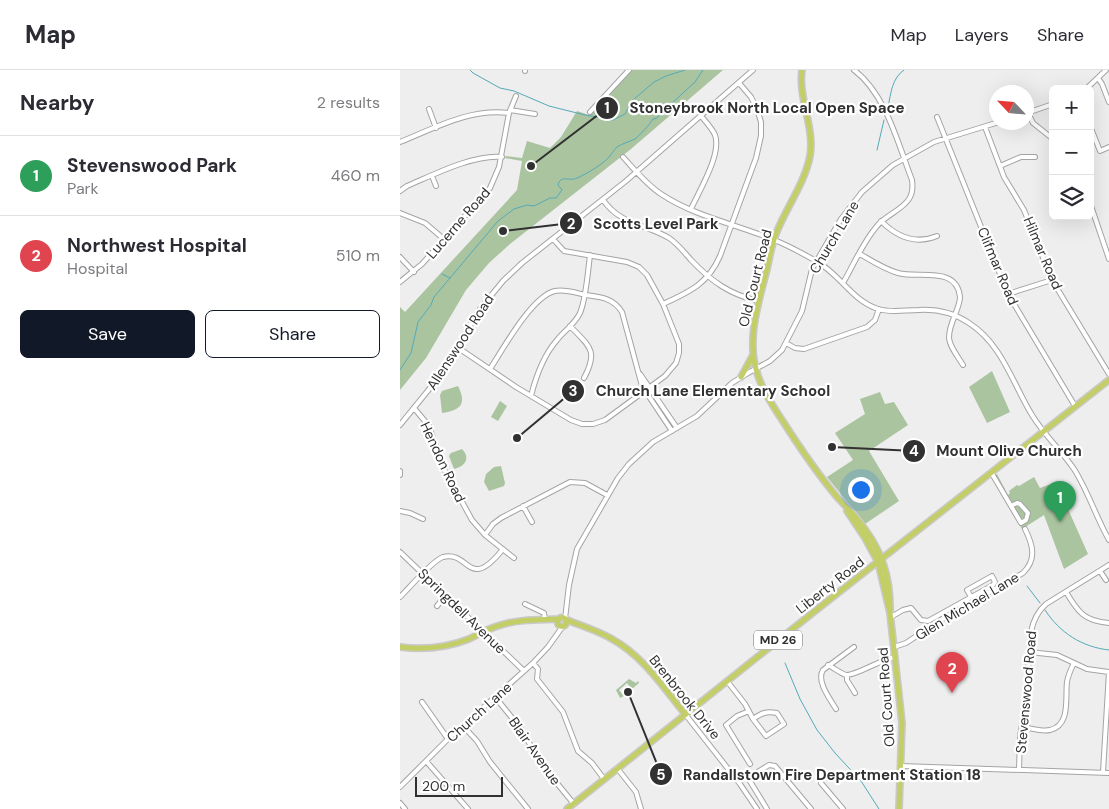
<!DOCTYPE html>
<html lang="en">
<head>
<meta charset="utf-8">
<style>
  body { margin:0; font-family:"DM Sans",sans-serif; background:#f7f7f7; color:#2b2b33 }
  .controls { position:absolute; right:15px; top:15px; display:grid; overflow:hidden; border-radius:8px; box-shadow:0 5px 20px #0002 }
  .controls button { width:45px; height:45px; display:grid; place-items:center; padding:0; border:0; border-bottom:1px solid #e1e1e2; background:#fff; color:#2b2b33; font:25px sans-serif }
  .compass { position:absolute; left:589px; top:15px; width:45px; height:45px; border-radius:50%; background:#fff; box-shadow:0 5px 20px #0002; rotate:296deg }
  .scale { position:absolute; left:15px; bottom:12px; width:88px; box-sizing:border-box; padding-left:5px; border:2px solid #323132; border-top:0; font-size:14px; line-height:18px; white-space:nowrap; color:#323132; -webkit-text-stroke:4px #fff; paint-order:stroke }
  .you { position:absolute; left:460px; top:419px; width:18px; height:18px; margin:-12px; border:4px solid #fff; border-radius:50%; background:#1a73e8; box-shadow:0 0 0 8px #1a73e833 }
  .badge { display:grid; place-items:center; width:32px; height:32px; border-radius:50%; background:#111827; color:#fff; font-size:16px; font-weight:700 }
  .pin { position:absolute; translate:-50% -41px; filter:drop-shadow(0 1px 2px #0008) }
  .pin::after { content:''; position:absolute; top:26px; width:18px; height:15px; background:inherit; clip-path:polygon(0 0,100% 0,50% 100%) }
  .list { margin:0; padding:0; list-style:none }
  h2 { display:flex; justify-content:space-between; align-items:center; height:65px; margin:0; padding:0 20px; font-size:21px }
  h2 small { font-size:16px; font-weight:400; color:#7c7c81 }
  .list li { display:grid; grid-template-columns:32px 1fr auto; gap:15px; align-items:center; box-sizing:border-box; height:80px; padding:0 20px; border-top:1px solid #e1e1e2 }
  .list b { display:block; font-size:19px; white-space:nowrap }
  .list p { margin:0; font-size:16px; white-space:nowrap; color:#7c7c81 }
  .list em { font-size:16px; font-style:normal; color:#7c7c81 }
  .actions { display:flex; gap:10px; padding:15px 20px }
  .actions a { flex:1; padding:11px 0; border:1px solid #111827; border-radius:8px; text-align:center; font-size:18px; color:#111827 }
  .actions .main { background:#111827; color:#fff }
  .icon { flex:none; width:28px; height:28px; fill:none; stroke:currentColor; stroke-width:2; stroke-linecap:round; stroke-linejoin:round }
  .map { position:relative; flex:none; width:709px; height:739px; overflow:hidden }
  header { display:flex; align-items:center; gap:30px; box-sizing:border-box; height:70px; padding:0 25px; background:#fff; border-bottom:1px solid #e1e1e2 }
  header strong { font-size:24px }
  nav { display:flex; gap:28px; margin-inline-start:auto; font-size:18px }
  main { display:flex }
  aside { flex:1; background:#fff }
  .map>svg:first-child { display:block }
  .green { fill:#abc4a0 }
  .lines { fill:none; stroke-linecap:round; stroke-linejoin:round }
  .stream { stroke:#53aab8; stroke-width:1 }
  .minor-casing { stroke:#a4a4a5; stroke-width:6 }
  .major-casing { stroke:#cac9ca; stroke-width:8 }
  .minor { stroke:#fff; stroke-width:4 }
  .major { stroke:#c4ce66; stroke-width:5 }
  .labels { text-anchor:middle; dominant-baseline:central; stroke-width:4.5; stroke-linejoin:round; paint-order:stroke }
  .shield { fill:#fff; stroke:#706f70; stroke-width:1 }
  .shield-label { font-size:12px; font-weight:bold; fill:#323132 }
  .street-label { font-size:14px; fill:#323132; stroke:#fff }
  .leader { fill:none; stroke:#323132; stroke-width:2 }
  .callout-dot { fill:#323132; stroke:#fff; stroke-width:2 }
  .mark-label { font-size:15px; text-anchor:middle; font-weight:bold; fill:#fff }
  .callout-label { font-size:15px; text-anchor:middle; font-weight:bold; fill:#323132; stroke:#fff; stroke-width:4.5; stroke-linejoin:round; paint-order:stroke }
</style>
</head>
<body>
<header>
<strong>Map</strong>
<nav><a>Map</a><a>Layers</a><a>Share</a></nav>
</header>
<main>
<aside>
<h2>Nearby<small>2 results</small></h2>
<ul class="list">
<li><span class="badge" style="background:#2e9e5b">1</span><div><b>Stevenswood Park</b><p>Park</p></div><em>460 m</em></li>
<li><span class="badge" style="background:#e0444e">2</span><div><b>Northwest Hospital</b><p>Hospital</p></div><em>510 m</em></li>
</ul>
<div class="actions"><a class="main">Save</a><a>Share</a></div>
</aside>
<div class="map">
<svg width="709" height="739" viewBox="0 0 709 739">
  <rect width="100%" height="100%" fill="#eeeeef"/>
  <path class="green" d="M230,0H323L231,79L110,174L89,193L66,220L26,288L0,320V237L5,242L117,120L122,91L105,88L106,86L122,88L127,71L150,78L161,67L177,41L189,45Z
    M592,301L610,342L587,353L569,317Z
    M58,316C67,334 61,340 42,343L40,325L42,321Z
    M480,322L485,334L494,332L508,355L469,381L499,431L465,454L427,407L453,390L435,363L465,344L460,329Z
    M100,331L107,336L98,351L91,347Z
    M62,379C71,388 65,397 54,399L49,386L51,383Z
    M101,396L105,413L104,416L89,421L84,412L86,404L94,397Z
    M597,404L608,425L610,423L609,421L617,415L619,416L634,407L640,418L656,412L688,484L664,499L644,445L622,459L592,408Z
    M229,609L236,613L238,611L239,613L232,619L227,613L219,620L224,626L220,628L216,620Z"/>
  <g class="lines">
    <path class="stream" d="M70,0L73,3L100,18L114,21L149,36L185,45L213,50L225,44L233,30L254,12L266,6L285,0
      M488,37C491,23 492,8 504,0
      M477,80L484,50
      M42,204L50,208
      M0,300L11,283L18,252L31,235L34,227L98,151L114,139L127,135L134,136L150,128H156L162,120L158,115C161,104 169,112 177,108C188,103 202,95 210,86C212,83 214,80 217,77C223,73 229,72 235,69C240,65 250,54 253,49L257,48L261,43L267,40L271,34L295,12L303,0
      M627,516L640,533
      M645,540C660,563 682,577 709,580
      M385,593L400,629L417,660L435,683L461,711L479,739"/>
    <g class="minor-casing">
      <path id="minor" d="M125,1V0
        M698,8L702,14L709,32
        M686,19L706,0
        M29,39L36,58
        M110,40L135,44
        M190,42L229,0
        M627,43L653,34
        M628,43L633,53L653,69
        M537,47L608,224L675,336
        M690,56L700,81L709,77
        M585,57L604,107L624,140L652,210L709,304
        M0,72C35,58 70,38 109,43
        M223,87C235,100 246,114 261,124C294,146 335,154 372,169C387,175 402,183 416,191C440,204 451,230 478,239C491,243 505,240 519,240C537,239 554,243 569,253C602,274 613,314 632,345C644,365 661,380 674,399C688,421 696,447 709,470
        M600,96L621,87H635
        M32,106L36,116
        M0,121L7,116C33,105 74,84 102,87
        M203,130C222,156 244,153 269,168C277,173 284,182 291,190C311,211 330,225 359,231
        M690,133L709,189
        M291,139C299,121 322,84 315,65C312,58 306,52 301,46
        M0,143L25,153L45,170
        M481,151C497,167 515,175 537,166
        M460,184C472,191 484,199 498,203C518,209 557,195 560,227C560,233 557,239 555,245C544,271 549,273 563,295
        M0,187L14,202
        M0,212L22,194L90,118L99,97L109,43L116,26
        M443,213C454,194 463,172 477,156C486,145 502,140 509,129C513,123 513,117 512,110C498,74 486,24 454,0
        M608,224L652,210
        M263,234C289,222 308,214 320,186L356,88L361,66V52L357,39L351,27L339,13
        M170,256C189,276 199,280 184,308
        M386,273L395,278L404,279L467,257L475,250L479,239
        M57,277L116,317L171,350L182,354H193L205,350L265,306L276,293L279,283V274L263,234L247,205L239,197L227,192L164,181L153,169
        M90,299C103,279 132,226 155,221C165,219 176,223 186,225C201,227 213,228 222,242L242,316L272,361
        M240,304L277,358
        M131,326C136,306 143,286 157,270C164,261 175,254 180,243C186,229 188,201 190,185
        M14,338L29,356L44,399L72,450L85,465L114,488
        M0,355L39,307L80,239L103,211L122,193L226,111L353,0
        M0,401V405
        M591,402L621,453L626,450L628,443L620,434L617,433L611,436
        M123,436L132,452
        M0,441L10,443L23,449
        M85,465L93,454L101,448L170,412L185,413L207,425
        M0,482L124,601
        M700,501L706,510
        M666,522C678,542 684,551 709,553
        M0,527C9,518 33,490 43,487C70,480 68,523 103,479
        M125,534L144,543L145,550
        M37,536L46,525
        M491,547L503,540L511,538L521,550L528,551L593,515L595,512L592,506L567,520L571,527
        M165,549L169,515L177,479L218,408L229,394L253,372L297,346L332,313L348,303L370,291L382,280L402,241L412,199L441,149L462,122L493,95L534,72L599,52
        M494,577L506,573L544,548L623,503C637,489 633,475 625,459
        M629,582L657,585L687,599L709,602
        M133,593L138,599L137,609L163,642L178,681L192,693L204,709
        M428,595C434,598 440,603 446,605C455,606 482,589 495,587
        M447,605V610L455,623
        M327,611L345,634L353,649C362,643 366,641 377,643L384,654L366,666L353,649
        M96,628L121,659L142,695L174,734
        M22,632L48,669
        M436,639C430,629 416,611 423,600L454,577
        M349,641L337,646L326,655L350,694
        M285,644L340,714L357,739
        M63,656L77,671L90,692L128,739
        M622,657C631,658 641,662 650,660C671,655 665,628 667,612C668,605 671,599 674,593
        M26,691L68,739
        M501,696L709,703
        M217,698L236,722L241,739
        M619,700L620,667L626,628L631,562C633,551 637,542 646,534L709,495
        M703,702L709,602
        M421,713L443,739
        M0,717L48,669L133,593L148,577L163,556
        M0,733L5,739
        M367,739L348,708L369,695L375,696L411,739"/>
    </g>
    <g class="major-casing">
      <path id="major" d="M402,0C398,29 415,57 410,86C405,112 388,135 378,159C372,171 370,186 367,199C359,231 347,267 356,299C361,319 373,336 384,353C400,378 417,403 437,427C443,434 451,441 457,449C481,477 491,506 490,543
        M341,307L353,285
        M447,441L465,468L478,492L490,543L502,653L499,739
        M157.5 552a4.5 4.5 0 1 1 9 0a4.5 4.5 0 1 1-9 0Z
        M165,549C181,556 197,560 212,569C243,586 263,617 285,644
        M0,577C24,580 46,578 69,569C79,564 89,558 101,555C120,549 139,550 159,549
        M167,739L415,541L709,310"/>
    </g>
    <use href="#minor" class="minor"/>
    <use href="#major" class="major"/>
  </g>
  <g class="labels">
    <rect class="shield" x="354" y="560.5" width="48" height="19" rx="4"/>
    <g class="shield-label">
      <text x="378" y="570">MD 26</text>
    </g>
    <g class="street-label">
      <text transform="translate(58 153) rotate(-49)">Lucerne Road</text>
      <text transform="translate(434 167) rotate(-59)">Church Lane</text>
      <text transform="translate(643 183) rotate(67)">Hilmar Road</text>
      <text transform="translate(598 196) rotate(67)">Clifmar Road</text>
      <text transform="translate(355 208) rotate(-76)">Old Court Road</text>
      <text transform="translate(60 272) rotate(-57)">Allenswood Road</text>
      <text transform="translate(43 392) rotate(65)">Hendon Road</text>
      <text transform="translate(430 515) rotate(-38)">Liberty Road</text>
      <text transform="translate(567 536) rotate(-31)">Glen Michael Lane</text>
      <text transform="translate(62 541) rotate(44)">Springdell Avenue</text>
      <text transform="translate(626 622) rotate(-85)">Stevenswood Road</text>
      <text transform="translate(285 627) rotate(51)">Brenbrook Drive</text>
      <text transform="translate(486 627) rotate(-94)">Old Court Road</text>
      <text transform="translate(79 642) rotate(-42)">Church Lane</text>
      <text transform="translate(135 681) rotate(55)">Blair Avenue</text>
    </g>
  </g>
  <path class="leader" d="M131 96L207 38M103 161L171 153M117 368L173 321M432 377L514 381M228 622L261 704"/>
  <g class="callout-dot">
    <circle cx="131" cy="96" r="5"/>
    <circle cx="103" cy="161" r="5"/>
    <circle cx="117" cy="368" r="5"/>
    <circle cx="432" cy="377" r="5"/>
    <circle cx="228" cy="622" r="5"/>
    <circle cx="207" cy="38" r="12"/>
    <circle cx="171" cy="153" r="12"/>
    <circle cx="173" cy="321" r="12"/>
    <circle cx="514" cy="381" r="12"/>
    <circle cx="261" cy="704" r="12"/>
  </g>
  <g class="mark-label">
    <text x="207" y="43">1</text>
    <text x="171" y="159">2</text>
    <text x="173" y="326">3</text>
    <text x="514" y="386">4</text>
    <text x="261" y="710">5</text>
  </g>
  <g class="callout-label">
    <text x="367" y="43">Stoneybrook North Local Open Space</text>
    <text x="256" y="159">Scotts Level Park</text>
    <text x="313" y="326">Church Lane Elementary School</text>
    <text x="609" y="386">Mount Olive Church</text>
    <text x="432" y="710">Randallstown Fire Department Station 18</text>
  </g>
</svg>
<div class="controls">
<button>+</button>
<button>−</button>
<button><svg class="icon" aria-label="layers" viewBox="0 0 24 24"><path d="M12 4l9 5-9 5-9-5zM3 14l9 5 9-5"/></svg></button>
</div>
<svg class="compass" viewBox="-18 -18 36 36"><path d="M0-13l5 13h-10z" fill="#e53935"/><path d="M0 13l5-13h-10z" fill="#7c7c81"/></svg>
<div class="scale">200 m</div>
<div class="you"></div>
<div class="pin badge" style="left:660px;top:452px;background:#2e9e5b">1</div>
<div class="pin badge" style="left:552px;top:623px;background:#e0444e">2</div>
</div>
</main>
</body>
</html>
